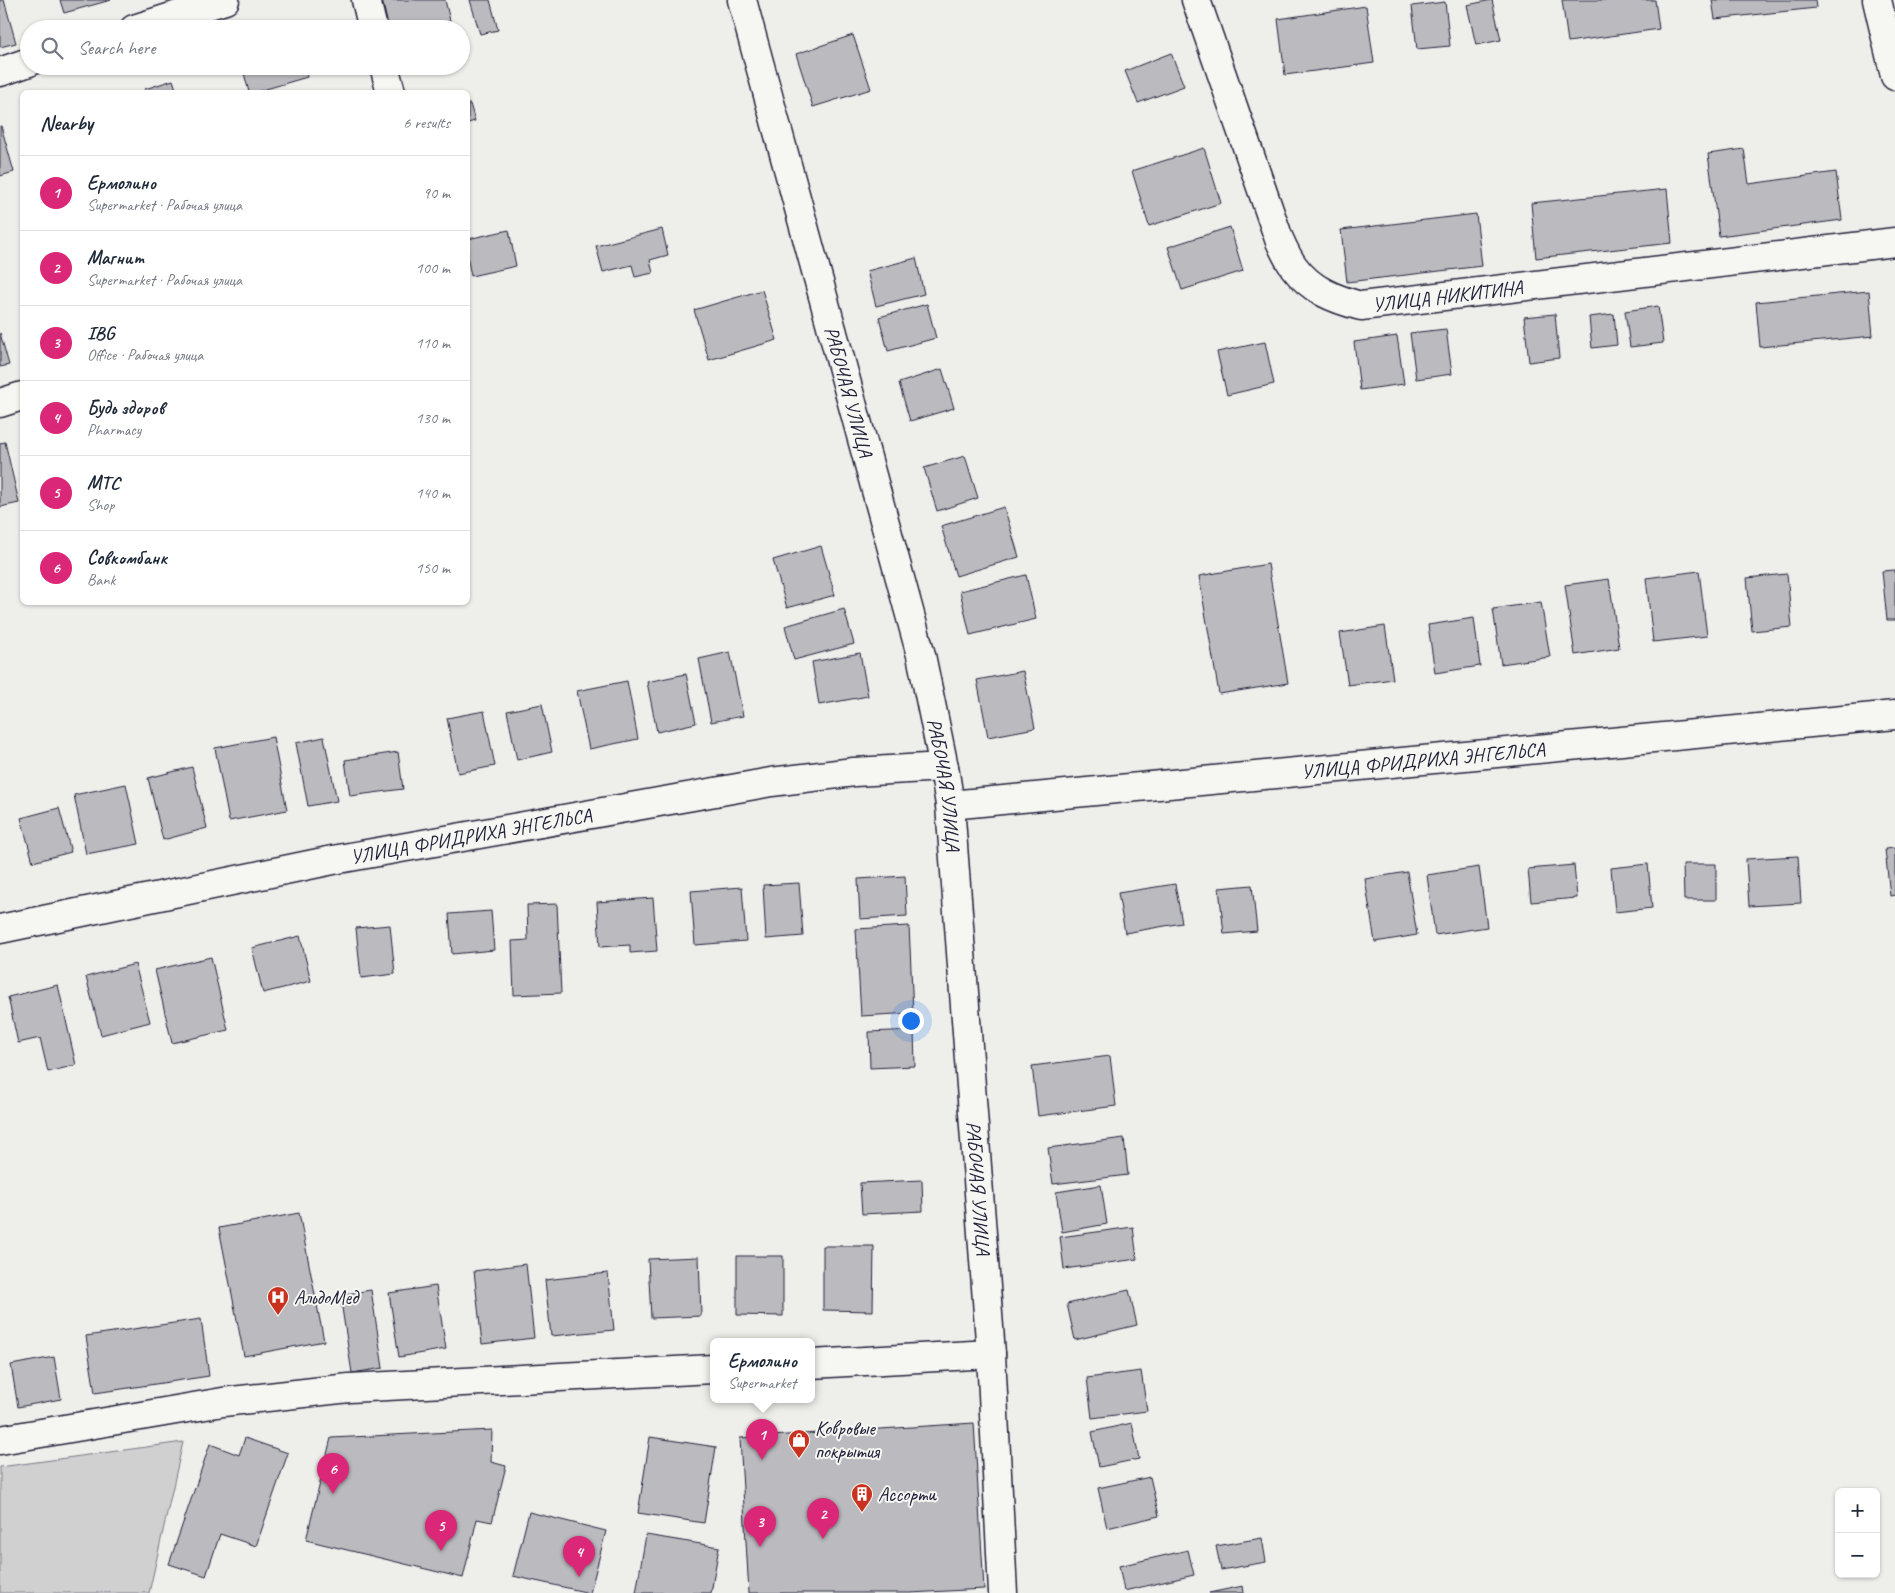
<!DOCTYPE html>
<html lang="en">
<head>
<meta charset="utf-8">
<style>
  body { margin:0; font-family:Caveat,sans-serif; background:#f2f2f3; color:#1f2937 }
  .controls { position:absolute; right:15px; bottom:15px; display:grid; overflow:hidden; border-radius:8px; box-shadow:0 1px 4px #0004 }
  .controls button { width:45px; height:45px; display:grid; place-items:center; padding:0; border:0; border-bottom:1px solid #e0e1e3; background:#fff; color:#1f2937; font:25px sans-serif }
  .you { position:absolute; left:910px; top:1020px; width:18px; height:18px; margin:-12px; border:4px solid #fff; border-radius:50%; background:#1a73e8; box-shadow:0 0 0 8px #1a73e833 }
  .badge { display:grid; place-items:center; width:32px; height:32px; border-radius:50%; background:#db2777; color:#fff; font-size:16px; font-weight:700 }
  .pin { position:absolute; translate:-50% -41px; filter:drop-shadow(0 1px 2px #0008) }
  .pin::after { content:''; position:absolute; top:26px; width:18px; height:15px; background:inherit; clip-path:polygon(0 0,100% 0,50% 100%) }
  .popup { position:absolute; left:710px; top:1338px; width:105px; height:65px; box-sizing:border-box; display:grid; place-content:center; border-radius:8px; background:#fff; filter:drop-shadow(0 1px 4px #0005); font-size:16px; white-space:nowrap; color:#747a83 }
  .popup b { font-size:19px; color:#1f2937 }
  .popup::after { content:''; position:absolute; left:50%; top:100%; margin-left:-10px; border:10px solid transparent; border-top-color:#fff }
  .list { margin:0; padding:0; list-style:none }
  h2 { display:flex; justify-content:space-between; align-items:center; height:65px; margin:0; padding:0 20px; font-size:21px }
  h2 small { font-size:16px; font-weight:400; color:#747a83 }
  .list li { display:grid; grid-template-columns:32px 1fr auto; gap:15px; align-items:center; box-sizing:border-box; height:75px; padding:0 20px; border-top:1px solid #e0e1e3 }
  .list b { display:block; font-size:19px; white-space:nowrap }
  .list p { margin:0; font-size:16px; white-space:nowrap; color:#747a83 }
  .list em { font-size:16px; font-style:normal; color:#747a83 }
  .icon { flex:none; width:28px; height:28px; fill:none; stroke:currentColor; stroke-width:2; stroke-linecap:round; stroke-linejoin:round }
  .map { position:relative; flex:none; width:1895px; height:1593px; overflow:hidden }
  .search { position:absolute; background:#fff; box-shadow:0 1px 4px #0004; left:20px; top:20px; width:450px; height:55px; display:flex; align-items:center; gap:12px; box-sizing:border-box; padding:0 18px; border-radius:28px; color:#747a83; font-size:19px }
  .panel { position:absolute; background:#fff; box-shadow:0 1px 4px #0004; left:20px; top:90px; width:450px; height:515px; border-radius:8px }
  .map>svg:first-child { display:block }
  .green { fill:#d0d0d1; stroke:#797986 }
  .building { fill:#bbbbbf; stroke:#22223b }
  .lines { fill:none; stroke-linecap:round; stroke-linejoin:round }
  .street-casing { stroke:#22223b; stroke-width:31 }
  .street { stroke:#f6f6f2; stroke-width:28 }
  .labels { text-anchor:middle; dominant-baseline:central; stroke-width:4; stroke-linejoin:round; paint-order:stroke }
  .street-label { font-size:20px; fill:#22223b; stroke:#f6f6f2 }
  .poi-label { font-size:20px; fill:#22223b; stroke:#f6f6f2; text-anchor:start }
</style>
</head>
<body>
<div class="map">
<svg width="1895" height="1593" viewBox="0 0 1895 1593">
  <rect width="100%" height="100%" fill="#eeeeeb"/>
  <filter id="ink" filterUnits="userSpaceOnUse"><feTurbulence type="fractalNoise" baseFrequency=".02" numOctaves="2"/><feDisplacementMap in="SourceGraphic" scale="10" xChannelSelector="R" yChannelSelector="G"/><feConvolveMatrix kernelMatrix="1 2 1 2 8 2 1 2 1" color-interpolation-filters="sRGB"/></filter>
  <g filter="url(#ink)">
    <path class="green" d="M183,1442L149,1593H0V1467Z"/>
    <path class="building" d="M0,0H4L16,43L0,47Z
      M60,0H111L64,13Z
      M382,0H445L452,29H389Z
      M470,0H490L498,30L480,34Z
      M1492,0L1501,40L1476,45L1467,5Z
      M1562,0H1655L1659,29L1568,42Z
      M1712,0H1815L1816,8L1715,19Z
      M1445,2L1450,46L1417,49L1412,6Z
      M1366,6L1374,63L1285,75L1278,19Z
      M853,35L871,89L813,107L796,54Z
      M1171,53L1184,86L1138,103L1125,71Z
      M242,66H304L307,77L256,92H249Z
      M173,80L177,92H146L145,89Z
      M468,104H470L475,121L468,123Z
      M0,126H1L14,172L0,176Z
      M1204,148L1221,203L1149,226L1132,171Z
      M1744,149L1749,184L1836,172L1842,220L1719,236L1708,154Z
      M1667,189L1672,243L1536,258L1531,203Z
      M1476,214L1482,266L1347,282L1341,230Z
      M1230,227L1243,271L1182,290L1168,247Z
      M662,229L668,255L650,260L653,273L635,277L632,265L603,272L596,246Z
      M509,230L516,266L471,276L468,261V239Z
      M916,258L924,294L876,306L867,271Z
      M762,290L777,340L709,360L694,310Z
      M1869,291L1873,336L1760,347L1756,302Z
      M927,304L936,338L888,351L879,317Z
      M1658,306L1663,343L1630,347L1625,311Z
      M1555,314L1559,358L1529,362L1524,317Z
      M1614,314L1617,345L1592,348L1589,317Z
      M1446,329L1452,374L1416,379L1410,333Z
      M0,333L9,365L0,367Z
      M1397,336L1404,384L1360,390L1354,342Z
      M1265,342L1274,384L1227,395L1217,352Z
      M942,369L954,408L910,421L899,383Z
      M5,442L19,503L0,507V443Z
      M965,456L978,498L937,511L924,468Z
      M1004,507L1019,557L956,576L941,526Z
      M821,546L835,595L787,608L773,560Z
      M1268,564L1288,683L1219,694L1199,576Z
      M1895,570V620H1887L1882,571Z
      M1699,571L1707,636L1653,642L1646,578Z
      M1787,574L1792,627L1752,631L1747,578Z
      M1026,575L1036,619L970,635L960,591Z
      M1609,579L1619,648L1575,655L1565,585Z
      M1541,602L1550,657L1501,664L1493,609Z
      M844,609L854,644L794,660L785,626Z
      M1474,618L1480,666L1435,673L1428,625Z
      M1385,626L1393,679L1348,685L1340,633Z
      M730,652L743,716L711,722L699,659Z
      M860,653L868,696L819,705L812,662Z
      M1023,671L1035,728L988,737L977,680Z
      M686,674L696,723L657,732L647,682Z
      M627,681L638,739L589,749L577,691Z
      M542,704L552,752L517,760L507,711Z
      M484,711L495,766L458,773L447,718Z
      M273,737L287,810L229,821L215,748Z
      M324,737L337,801L308,806L296,743Z
      M398,752L403,789L350,796L345,760Z
      M192,767L207,828L163,840L148,778Z
      M126,784L139,844L86,854L74,795Z
      M59,808L71,852L33,862L21,818Z
      M1895,848V895L1890,896L1885,849Z
      M1798,856L1801,903L1749,906L1746,859Z
      M1648,864L1652,908L1615,912L1611,868Z
      M1683,864H1716V900H1684Z
      M1574,865L1577,898L1531,902L1528,869Z
      M1479,867L1487,927L1435,935L1427,875Z
      M1407,872L1417,935L1375,942L1365,879Z
      M905,876L907,916L860,919L858,879Z
      M799,883L803,936L766,939L763,885Z
      M1175,884L1182,923L1125,933L1118,893Z
      M1252,885L1257,931L1224,934L1219,888Z
      M742,887L746,941L695,945L691,891Z
      M653,898L657,951L630,953V945L600,947L597,902Z
      M557,904L561,993L514,995L512,941L528,940L527,905Z
      M491,911L494,950L452,954L449,914Z
      M390,925L395,974L361,978L356,928Z
      M909,926L913,1013L861,1016L856,929Z
      M300,936L311,981L263,993L252,948Z
      M211,957L228,1030L172,1043L155,970Z
      M135,964L150,1022L101,1035L86,977Z
      M58,985L76,1065L48,1072L40,1038L18,1043L8,997Z
      M914,1030L915,1066L870,1068L869,1032Z
      M1110,1056L1116,1106L1038,1116L1032,1066Z
      M1124,1138L1128,1175L1053,1184L1048,1148Z
      M922,1180L923,1211L862,1214L860,1183Z
      M1101,1185L1107,1224L1062,1232L1056,1192Z
      M299,1213L324,1341L244,1356L219,1228Z
      M1133,1227L1137,1259L1064,1269L1060,1237Z
      M823,1246H874L873,1311L823,1310Z
      M737,1256H783V1316L737,1315Z
      M699,1257L701,1316L651,1318L648,1259Z
      M526,1264L534,1338L482,1344L474,1271Z
      M608,1273L614,1330L551,1336L545,1280Z
      M436,1286L446,1349L399,1357L389,1293Z
      M371,1290L383,1368L352,1373L340,1295Z
      M1129,1290L1137,1325L1075,1340L1067,1304Z
      M201,1319L209,1376L95,1393L86,1336Z
      M54,1357L61,1399L18,1407L11,1365Z
      M1141,1371L1147,1411L1092,1418L1087,1378Z
      M974,1423L984,1589L910,1593H749L740,1438Z
      M1132,1423L1139,1459L1099,1467L1092,1432Z
      M492,1430L491,1462L506,1466L492,1522L477,1519L463,1578L306,1540L331,1438Z
      M650,1437L716,1447L704,1523L638,1513Z
      M245,1438L288,1453L256,1546L220,1534L206,1576L169,1564L210,1444L239,1455Z
      M1150,1477L1159,1516L1107,1528L1098,1488Z
      M529,1512L606,1531L590,1593L513,1576Z
      M646,1535L719,1547L711,1593H636Z
      M1262,1538L1266,1562L1221,1570L1216,1546Z
      M1188,1550L1194,1575L1124,1591L1119,1566Z
      M1243,1586L1244,1593H1209Z"/>
    <g class="lines">
      <g class="street-casing">
        <g id="street">
          <path d="M366,0L373,29"/>
          <path id="s1" d="M742,0L921,655L944,767L950,805L991,1354L1003,1593"/>
          <path id="s2" d="M1196,0L1279,239C1283,248 1288,259 1294,267C1311,290 1334,299 1361,306L1895,242"/>
          <path d="M1877,0L1895,76"/>
          <path d="M134,29L225,0"/>
          <path d="M384,66L391,92"/>
          <path d="M0,72L29,62"/>
          <path d="M0,403L22,396"/>
          <path id="s3" d="M950,805L1895,715"/>
          <path id="s4" d="M0,929L333,860L771,782L854,772L944,767"/>
          <path d="M811,1364L991,1354"/>
          <path d="M0,1440L223,1402L349,1388L713,1369"/>
        </g>
      </g>
      <use href="#street" class="street"/>
    </g>
  </g>
  <defs>
    <g id="hospital-pin" transform="scale(1.125)"><path d="M0 17L-7.5 6A9.5 9.5 0 1 1 7.5 6Z" fill="#c8321e" stroke="#f6f6f2"/><path d="M-5-5h3v3.5h4V-5h3V5h-3V1.5h-4V5h-3Z" fill="#fff"/></g>
    <g id="shop-pin" transform="scale(1.125)"><path d="M0 17L-7.5 6A9.5 9.5 0 1 1 7.5 6Z" fill="#c8321e" stroke="#f6f6f2"/><path d="M-5-2.5h2.3a2.7 3.5 0 0 1 5.4 0H5L5.5 6h-11ZM-1.5-2.5h3a1.5 2.3 0 0 0-3 0Z" fill="#fff"/></g>
    <g id="building-pin" transform="scale(1.125)"><path d="M0 17L-7.5 6A9.5 9.5 0 1 1 7.5 6Z" fill="#c8321e" stroke="#f6f6f2"/><path d="M-4-6H4V6H1V3H-1V6H-4ZM-2.5-4.3h1.7v1.8h-1.7ZM.8-4.3h1.7v1.8H.8ZM-2.5-1h1.7V.8h-1.7ZM.8-1h1.7V.8H.8Z" fill="#fff"/></g>
  </defs>
  <g fill-rule="evenodd">
    <use href="#hospital-pin" x="278" y="1297"/>
    <use href="#shop-pin" x="799" y="1440"/>
    <use href="#building-pin" x="862" y="1494"/>
  </g>
  <g class="labels">
    <g class="street-label">
      <text stroke="none"><textPath href="#s2" startOffset="451">УЛИЦА НИКИТИНА</textPath></text>
      <text stroke="none"><textPath href="#s1" startOffset="406">РАБОЧАЯ УЛИЦА</textPath></text>
      <text stroke="none"><textPath href="#s3" startOffset="475">УЛИЦА ФРИДРИХА ЭНГЕЛЬСА</textPath></text>
      <text stroke="none"><textPath href="#s1" startOffset="811">РАБОЧАЯ УЛИЦА</textPath></text>
      <text stroke="none"><textPath href="#s4" startOffset="480">УЛИЦА ФРИДРИХА ЭНГЕЛЬСА</textPath></text>
      <text stroke="none"><textPath href="#s1" startOffset="1216">РАБОЧАЯ УЛИЦА</textPath></text>
    </g>
    <g class="poi-label">
      <text x="294" y="1297">АльдоМед</text>
      <text x="815" y="1428">Ковровые<tspan x="815" dy="23">покрытия</tspan></text>
      <text x="878" y="1494">Ассорти</text>
    </g>
  </g>
</svg>
<div class="controls">
<button>+</button>
<button>−</button>
</div>
<div class="you"></div>
<div class="pin badge" style="left:762px;top:1460px">1</div>
<div class="popup"><b>Ермолино</b>Supermarket</div>
<div class="pin badge" style="left:823px;top:1539px">2</div>
<div class="pin badge" style="left:760px;top:1547px">3</div>
<div class="pin badge" style="left:579px;top:1577px">4</div>
<div class="pin badge" style="left:441px;top:1551px">5</div>
<div class="pin badge" style="left:333px;top:1494px">6</div>
<div class="search"><svg class="icon" aria-label="search" viewBox="0 0 24 24"><circle cx="10" cy="10" r="6"/><path d="M15 15l6 6"/></svg>Search here</div>
<section class="panel">
<h2>Nearby<small>6 results</small></h2>
<ul class="list">
<li><span class="badge">1</span><div><b>Ермолино</b><p>Supermarket · Рабочая улица</p></div><em>90 m</em></li>
<li><span class="badge">2</span><div><b>Магнит</b><p>Supermarket · Рабочая улица</p></div><em>100 m</em></li>
<li><span class="badge">3</span><div><b>IBG</b><p>Office · Рабочая улица</p></div><em>110 m</em></li>
<li><span class="badge">4</span><div><b>Будь здоров</b><p>Pharmacy</p></div><em>130 m</em></li>
<li><span class="badge">5</span><div><b>МТС</b><p>Shop</p></div><em>140 m</em></li>
<li><span class="badge">6</span><div><b>Совкомбанк</b><p>Bank</p></div><em>150 m</em></li>
</ul>
</section>
</div>
</body>
</html>
